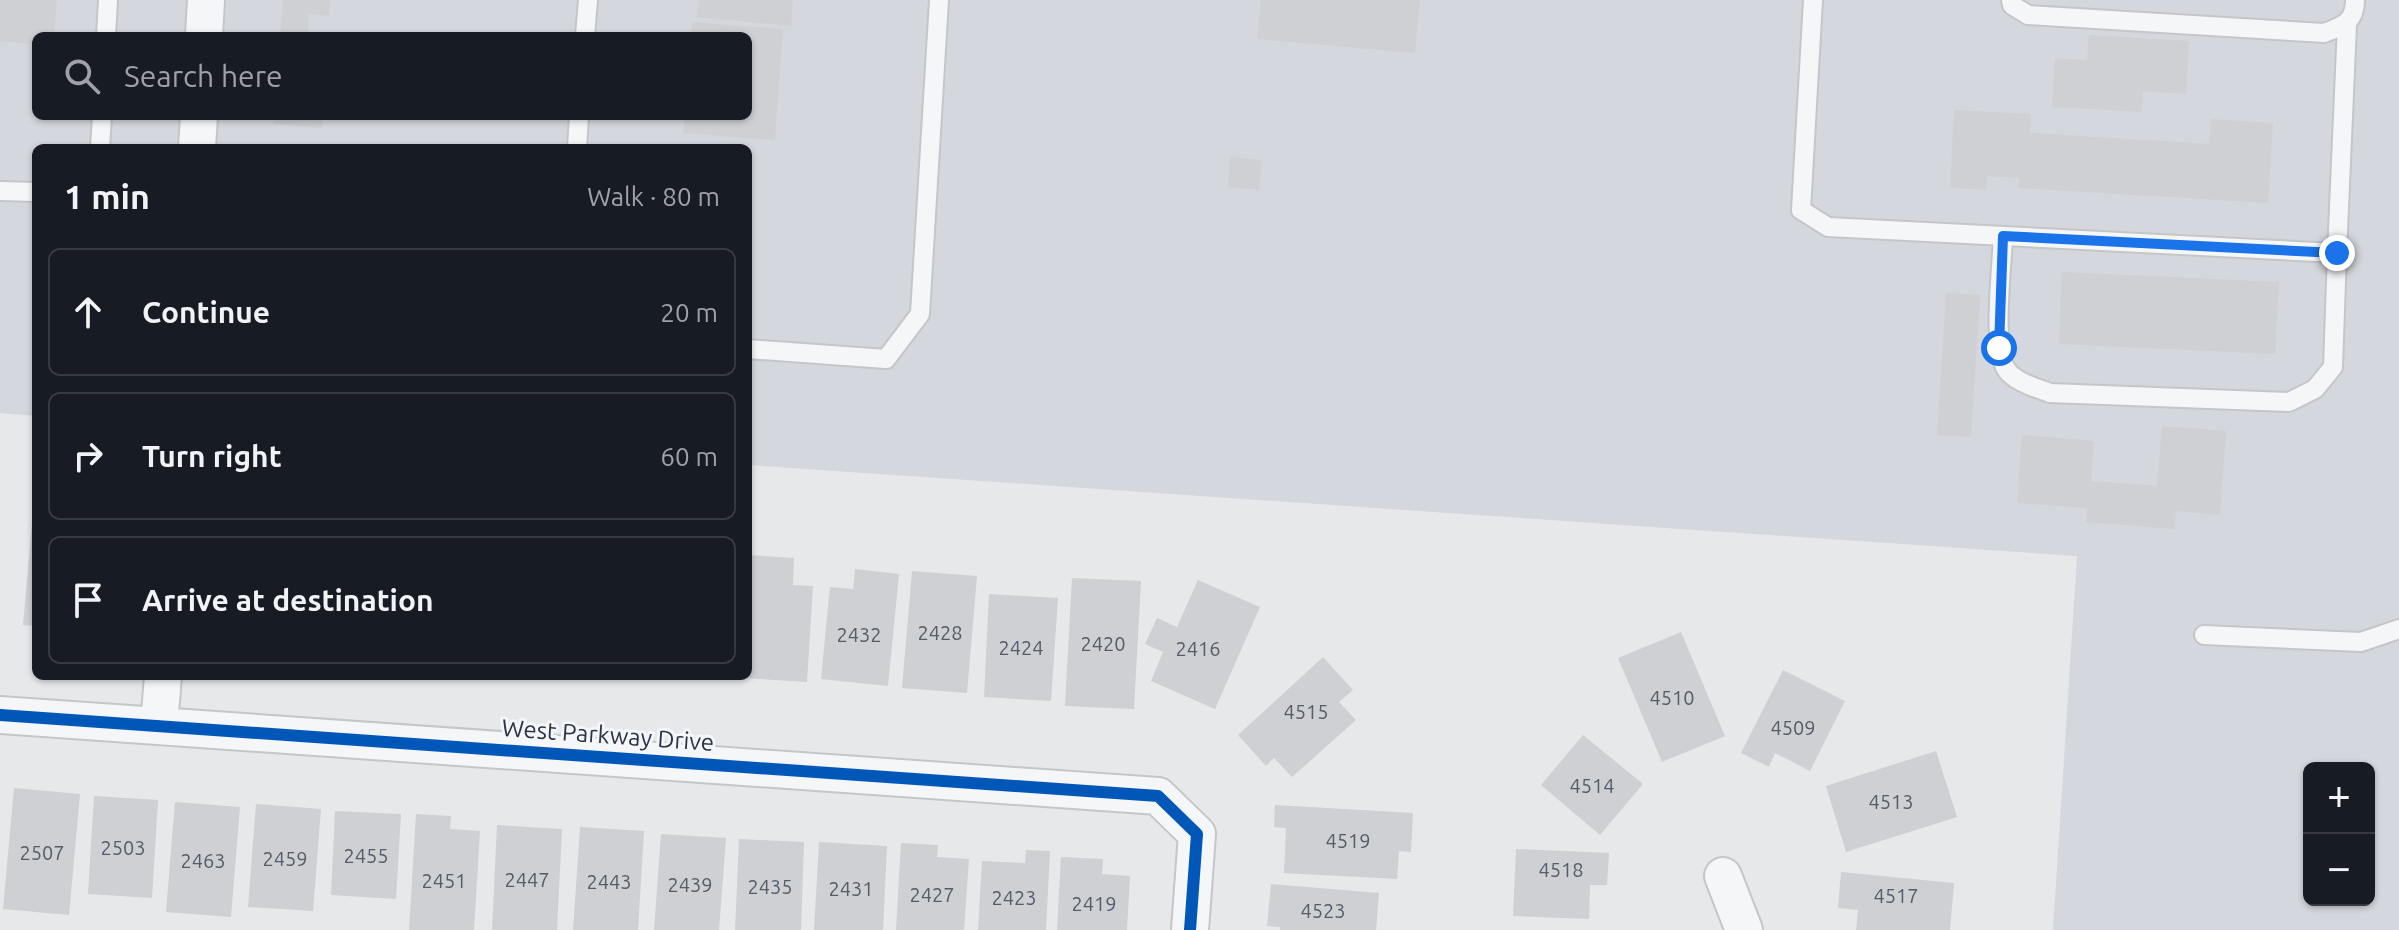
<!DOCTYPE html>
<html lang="en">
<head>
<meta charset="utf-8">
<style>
  body { margin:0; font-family:Ubuntu,sans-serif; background:#20242c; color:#f1f3f6 }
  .controls { position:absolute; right:24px; bottom:24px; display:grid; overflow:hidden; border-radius:12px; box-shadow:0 2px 6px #0004 }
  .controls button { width:72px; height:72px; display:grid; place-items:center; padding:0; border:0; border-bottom:2px solid #363941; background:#171b24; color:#f1f3f6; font:40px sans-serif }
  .stop { position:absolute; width:24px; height:24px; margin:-18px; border:6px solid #1a73e8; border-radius:50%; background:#fff }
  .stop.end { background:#1a73e8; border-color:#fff; box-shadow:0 2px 8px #0008 }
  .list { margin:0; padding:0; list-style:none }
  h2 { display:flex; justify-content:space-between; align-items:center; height:104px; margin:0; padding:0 32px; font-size:34px }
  h2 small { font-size:26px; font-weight:400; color:#9ea1a6 }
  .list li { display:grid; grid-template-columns:52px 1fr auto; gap:24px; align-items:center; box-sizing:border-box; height:128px; margin:0 16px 16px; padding:0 16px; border:2px solid #363941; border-radius:12px }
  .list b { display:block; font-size:30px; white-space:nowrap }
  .list em { font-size:26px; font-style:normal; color:#9ea1a6 }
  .icon { flex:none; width:44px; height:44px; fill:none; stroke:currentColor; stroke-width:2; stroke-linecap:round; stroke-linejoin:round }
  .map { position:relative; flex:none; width:2399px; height:930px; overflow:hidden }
  .search { position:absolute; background:#171b24; box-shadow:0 2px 6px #0004; left:32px; top:32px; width:720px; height:88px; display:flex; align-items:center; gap:20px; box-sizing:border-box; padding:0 28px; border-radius:12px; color:#9ea1a6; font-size:30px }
  .panel { position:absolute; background:#171b24; box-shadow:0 2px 6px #0004; left:32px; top:144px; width:720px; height:536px; border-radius:12px }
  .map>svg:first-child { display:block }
  .built { fill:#d4d7dd; fill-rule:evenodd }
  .building { fill:#ced0d3 }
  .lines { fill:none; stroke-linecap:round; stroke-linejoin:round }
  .lane-casing { stroke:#c4c6c8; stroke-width:22 }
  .street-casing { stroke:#c4c6c8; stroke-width:40 }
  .lane { stroke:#f5f6f7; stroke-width:18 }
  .street { stroke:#f5f6f7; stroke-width:36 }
  .cycleway-casing { stroke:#f4f6f9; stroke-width:17 }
  .cycleway { stroke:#0057b8; stroke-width:12 }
  .route { stroke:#1a73e8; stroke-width:10 }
  .labels { text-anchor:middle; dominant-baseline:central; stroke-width:6; stroke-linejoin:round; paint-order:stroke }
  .number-label { font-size:20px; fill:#545c69 }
  .street-label { font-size:24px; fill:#2b3445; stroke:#f4f6f9 }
</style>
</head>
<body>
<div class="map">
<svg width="2399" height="930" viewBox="0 0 2399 930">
  <rect width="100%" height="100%" fill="#e6e8ea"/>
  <path class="built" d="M0,0H2399V930H2053L2077,556L748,465V148H36V416L0,413ZM36,36H748V116H36ZM2309,768H2369V900H2309Z"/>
  <path class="building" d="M0,0H57L54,36H36V44L0,41Z
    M283,0H330L329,16L309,14L308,36H280Z
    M699,0H793L791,26L697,17Z
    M1261,0H1420L1415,53L1257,39Z
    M692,22L783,29L775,140L683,133L685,116H748V36H691Z
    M2089,35L2189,41L2186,94L2143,91L2142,112L2052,107L2055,58L2087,60Z
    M1954,110L2031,114L2030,133L2209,144L2211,119L2273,123L2268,203L2018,188L2019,178L1987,176L1986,190L1950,188Z
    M273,116H323L322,128L273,124Z
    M1230,157L1262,160L1259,190L1228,187Z
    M2062,272L2279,282L2275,354L2059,344Z
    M1946,293L1980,295L1971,437L1937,435Z
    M2162,426L2226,431L2220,515L2176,511L2174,529L2086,522L2087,508L2017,503L2022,435L2094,441L2091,481L2157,486Z
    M33,512L36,513V626L23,625Z
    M748,555L794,558L793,585L813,586L807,682L742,678V676H748Z
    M855,569L899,574L888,686L821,679L830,587L853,589Z
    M912,571L977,576L967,693L902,688Z
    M1072,578L1141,581L1134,709L1065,706Z
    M1198,580L1260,607L1215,709L1151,681L1163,652L1145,644L1157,618L1177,627Z
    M989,594L1058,598L1051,701L984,697Z
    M1681,632L1725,736L1662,762L1618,658Z
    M1323,657L1353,690L1339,702L1356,720L1292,777L1274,758L1266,766L1238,735Z
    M1783,670L1845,701L1810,771L1775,753L1769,767L1741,753Z
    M1583,735L1643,784L1600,835L1541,785Z
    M1936,751L1957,817L1846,852L1826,786Z
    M14,788L80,794L69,915L3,909Z
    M94,796L158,800L152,898L88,894Z
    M175,802L240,807L231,917L166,912Z
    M256,804L321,809L313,911L248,907Z
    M1275,805L1413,813L1411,852L1399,851L1397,879L1284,873L1286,828L1274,827Z
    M335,811L401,814L396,899L331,895Z
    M416,814L451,816L450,829L480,831L474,930H409Z
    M497,825L562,829L557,930H492Z
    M580,827L644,831L638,930H573Z
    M661,834L726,838L719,930H654Z
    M739,839L804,842L801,930H735Z
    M819,842L887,846L883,930H814Z
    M901,843L938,845L937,857L969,859L964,930H896Z
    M1516,849L1609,853L1607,885H1590L1589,919L1513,916Z
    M1026,850L1050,851L1046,930H978L982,861L1025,863Z
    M1061,857L1103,859L1102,874L1130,876L1127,930H1057Z
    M1841,872L1954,883L1950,930H1856L1858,910L1838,908Z
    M1271,884L1379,893L1376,930H1280V927L1267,926Z"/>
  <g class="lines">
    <g class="lane-casing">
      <path id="lane" d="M1813,0L1801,210L1828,227L2337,253L2347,25
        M2011,0L2012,5L2028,15L2324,33C2343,26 2355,22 2355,0
        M106,36L108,0
        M585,36L588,0
        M100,148L102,116
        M577,148L579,116
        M0,191L36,192
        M2003,236C2002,266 1992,346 2006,369C2014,382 2037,388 2050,393L2289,402L2315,389L2333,367L2337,253
        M748,349L886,359L920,314L939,0
        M2204,635L2361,642L2399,629"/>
    </g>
    <g class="street-casing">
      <path id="street" d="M204,36L206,0
        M197,148L199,116
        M0,715L1158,796L1197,834L1190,930
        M159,726L163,676
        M1723,876L1744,930"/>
    </g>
    <use href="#lane" class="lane"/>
    <use href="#street" class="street"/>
    <g class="cycleway-casing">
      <path id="cycleway" d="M0,715L1158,796L1197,834L1190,930"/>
    </g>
    <use href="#cycleway" class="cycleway"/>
  </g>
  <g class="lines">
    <path class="route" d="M1999,348L2003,236L2337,253"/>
  </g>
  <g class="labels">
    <g class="number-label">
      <text x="940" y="632">2428</text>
      <text x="859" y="634">2432</text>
      <text x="1103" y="643">2420</text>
      <text x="1021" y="647">2424</text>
      <text x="1198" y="648">2416</text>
      <text x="1672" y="697">4510</text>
      <text x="1306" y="711">4515</text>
      <text x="1793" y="727">4509</text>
      <text x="1592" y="785">4514</text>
      <text x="1891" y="801">4513</text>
      <text x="1348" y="840">4519</text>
      <text x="123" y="847">2503</text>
      <text x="42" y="852">2507</text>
      <text x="366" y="855">2455</text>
      <text x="285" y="858">2459</text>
      <text x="203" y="860">2463</text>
      <text x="1561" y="869">4518</text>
      <text x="527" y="879">2447</text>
      <text x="444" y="880">2451</text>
      <text x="609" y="881">2443</text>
      <text x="690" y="884">2439</text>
      <text x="770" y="886">2435</text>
      <text x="851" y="888">2431</text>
      <text x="932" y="894">2427</text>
      <text x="1896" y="895">4517</text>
      <text x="1014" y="897">2423</text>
      <text x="1094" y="903">2419</text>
      <text x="1323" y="910">4523</text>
    </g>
    <g class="street-label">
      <text transform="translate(608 735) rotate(4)">West Parkway Drive</text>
    </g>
  </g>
</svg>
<div class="controls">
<button>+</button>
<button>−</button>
</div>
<div class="stop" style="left:1999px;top:348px"></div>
<div class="stop end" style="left:2337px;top:253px"></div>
<div class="search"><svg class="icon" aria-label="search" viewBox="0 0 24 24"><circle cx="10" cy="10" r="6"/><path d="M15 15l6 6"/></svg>Search here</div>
<section class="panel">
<h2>1 min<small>Walk · 80 m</small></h2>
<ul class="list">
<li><svg class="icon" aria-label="ahead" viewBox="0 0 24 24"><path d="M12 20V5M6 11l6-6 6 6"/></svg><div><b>Continue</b></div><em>20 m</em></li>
<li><svg class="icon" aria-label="right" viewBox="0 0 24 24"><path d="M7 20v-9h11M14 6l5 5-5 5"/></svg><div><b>Turn right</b></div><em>60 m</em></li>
<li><svg class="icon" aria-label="arrive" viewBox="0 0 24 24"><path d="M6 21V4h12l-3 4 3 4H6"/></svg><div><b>Arrive at destination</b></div></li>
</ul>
</section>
</div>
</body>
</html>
